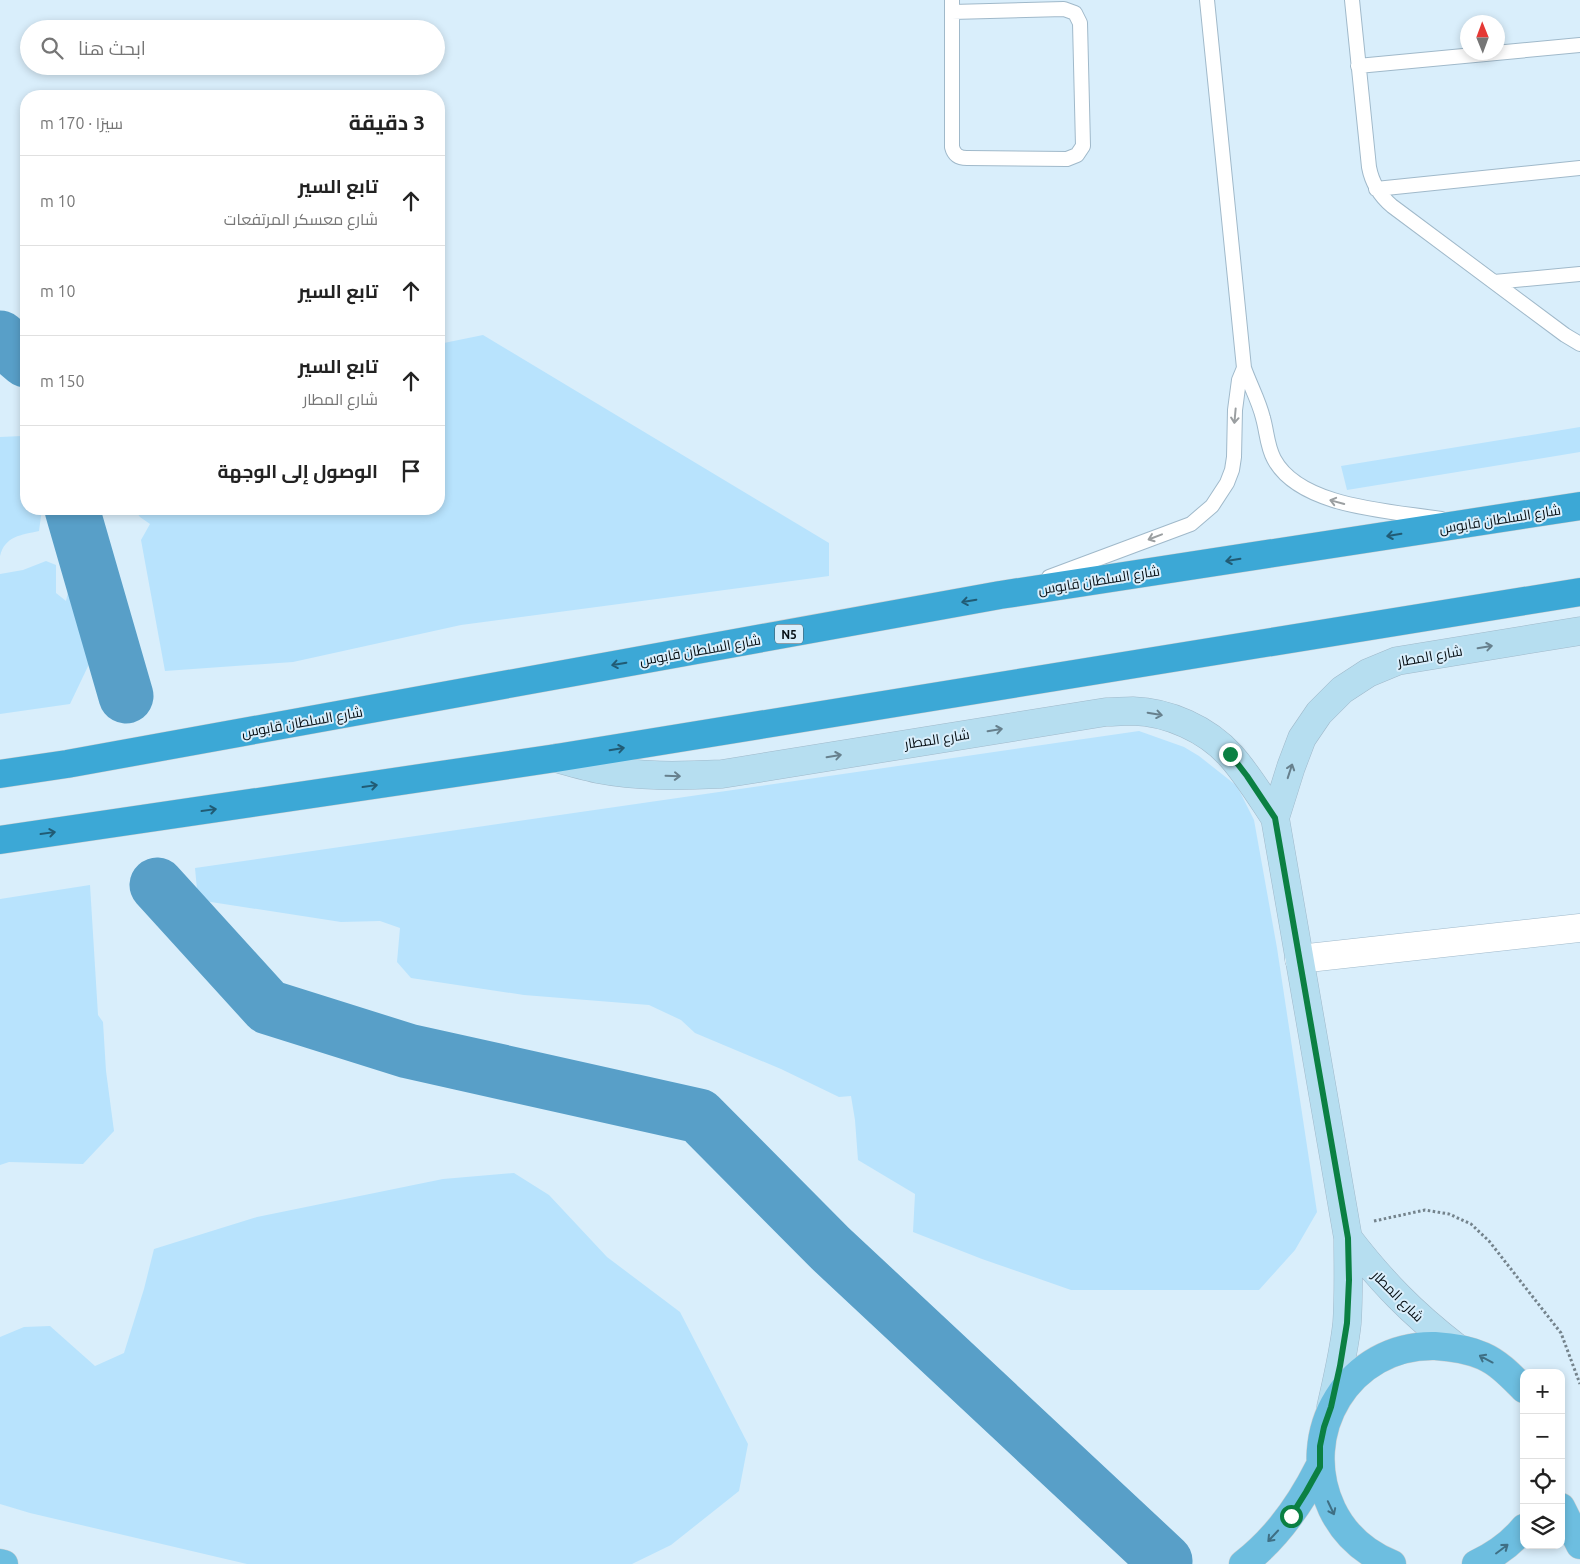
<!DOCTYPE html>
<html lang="ar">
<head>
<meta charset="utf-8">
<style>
  body { margin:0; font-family:Ubuntu,Cairo,sans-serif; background:#f2f2f2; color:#222; direction:rtl }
  .controls { position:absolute; right:15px; bottom:15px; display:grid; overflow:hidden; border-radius:10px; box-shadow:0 2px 8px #0003 }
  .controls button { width:45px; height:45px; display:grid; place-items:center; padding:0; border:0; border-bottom:1px solid #e0e0e0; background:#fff; color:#222; font:25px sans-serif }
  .compass { position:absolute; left:1460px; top:15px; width:45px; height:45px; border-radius:50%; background:#fff; box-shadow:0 2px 8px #0003; rotate:359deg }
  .stop { position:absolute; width:15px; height:15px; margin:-11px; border:4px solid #0b8043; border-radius:50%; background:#fff }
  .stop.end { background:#0b8043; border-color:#fff; box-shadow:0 1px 5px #0008 }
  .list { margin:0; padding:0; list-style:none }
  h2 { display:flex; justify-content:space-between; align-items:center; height:65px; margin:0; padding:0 20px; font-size:21px }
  h2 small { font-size:16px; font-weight:400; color:#767676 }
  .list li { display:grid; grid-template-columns:32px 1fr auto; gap:15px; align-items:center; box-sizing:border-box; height:90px; padding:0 20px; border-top:1px solid #e0e0e0 }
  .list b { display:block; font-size:19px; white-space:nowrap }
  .list p { margin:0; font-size:16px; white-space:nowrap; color:#767676 }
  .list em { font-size:16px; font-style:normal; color:#767676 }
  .icon { flex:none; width:28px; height:28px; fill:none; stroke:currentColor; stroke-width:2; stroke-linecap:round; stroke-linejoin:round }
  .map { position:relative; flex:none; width:1580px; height:1564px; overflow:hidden; direction:ltr }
  .search { position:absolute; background:#fff; box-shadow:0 2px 8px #0003; left:20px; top:20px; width:425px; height:55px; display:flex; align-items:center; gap:12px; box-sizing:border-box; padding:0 18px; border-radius:28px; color:#767676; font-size:19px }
  .panel { position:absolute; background:#fff; box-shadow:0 2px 8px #0003; left:20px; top:90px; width:425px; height:425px; border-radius:20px; direction:rtl }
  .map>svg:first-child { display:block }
  .green { fill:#b8e3fd }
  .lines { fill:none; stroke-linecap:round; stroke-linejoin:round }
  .river { stroke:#589fc8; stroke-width:55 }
  .service-casing { stroke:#a0b9ca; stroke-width:16 }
  .minor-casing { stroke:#a0b9ca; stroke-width:29 }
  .secondary-casing { stroke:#a0b9ca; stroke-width:29 }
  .primary-casing { stroke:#cdcfd0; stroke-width:29 }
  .trunk-casing { stroke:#cdcfd0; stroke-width:29 }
  .path { stroke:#74838c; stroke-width:3; stroke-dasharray:2.5 2.5; stroke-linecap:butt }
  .service { stroke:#fff; stroke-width:14 }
  .minor { stroke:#fff; stroke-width:28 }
  .secondary { stroke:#b6def0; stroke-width:28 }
  .primary { stroke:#6dbee0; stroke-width:28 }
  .trunk { stroke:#3ca8d6; stroke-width:28 }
  .oneway { stroke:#9b9fa1 }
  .oneway2 { stroke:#215b74 }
  .oneway3 { stroke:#67808d }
  .oneway4 { stroke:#3f6f84 }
  .route { stroke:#0b8043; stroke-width:6 }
  .labels { text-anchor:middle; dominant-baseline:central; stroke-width:4; stroke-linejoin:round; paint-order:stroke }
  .shield { fill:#d9eefb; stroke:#455159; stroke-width:1 }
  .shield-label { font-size:12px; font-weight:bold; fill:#060e13 }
  .street-label { font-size:14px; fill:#060e13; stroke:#d9eefb }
</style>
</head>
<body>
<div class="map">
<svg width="1580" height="1564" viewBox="0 0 1580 1564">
  <rect width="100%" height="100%" fill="#d9eefb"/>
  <path class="green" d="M483,335L829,543V576L461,625L293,662L165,671L141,540L150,524L140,517L134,509H439V344Z
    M1580,427V452L1347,490L1341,466Z
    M22,436L26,466V509H42L39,531C21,535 5,536 0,556V437Z
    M46,561L56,565V593L66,601L68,592H79L88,608L92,627L91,660L70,704L0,714V574L23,570Z
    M1139,731L1184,747L1199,756L1237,786L1254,820L1277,948L1317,1212L1295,1250L1259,1290H1071L982,1259L913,1232L915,1194L858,1160L855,1120L851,1096L839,1097L781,1069L695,1033L681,1020L649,1005L524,995L411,978L397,962L400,928L380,921L341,922L198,900L195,868Z
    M90,885L98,1015L103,1022L106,1071L114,1131L83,1164L9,1162L0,1165V899Z
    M514,1173L549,1195L607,1257L680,1312L748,1444L739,1491L671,1545L632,1564H247L30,1513L0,1504V1337L24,1327L50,1326L95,1366L124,1353L144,1289L154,1249L257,1217L443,1179Z"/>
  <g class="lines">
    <path class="river" d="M0,338L26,360
      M72,509L126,696
      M157,885L268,1007L408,1051L699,1116L830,1248L1165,1561"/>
    <g class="service-casing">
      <path id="service" d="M952,0V147C954,155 959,158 967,158L1067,159L1077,155L1083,146L1080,23L1075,13L1064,9L952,12
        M1207,0L1244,368C1250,385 1259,401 1263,418C1267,432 1267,446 1274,459C1300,508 1393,511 1441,519
        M1352,0L1369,167C1372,183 1379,195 1392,206L1565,335L1580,344
        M1358,66L1580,45
        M1376,189L1580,168
        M1494,282L1580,274
        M1049,577L1191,524L1212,506L1227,483L1232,470L1234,457L1235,410L1239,380L1244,368"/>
    </g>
    <g class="minor-casing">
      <path id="minor" d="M1299,959L1580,928"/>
    </g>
    <g class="secondary-casing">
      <path id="secondary" d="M556,758C570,762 584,766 598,769C639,777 680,776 722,774L1106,712C1115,712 1124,711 1133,711C1168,712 1207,729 1231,756C1248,775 1261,797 1275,818L1348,1238C1348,1266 1349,1295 1347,1323C1344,1352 1337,1380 1331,1407
        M1275,818L1291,767L1302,738L1319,713L1342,690L1368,673L1397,661L1580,631
        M1348,1238C1382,1282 1412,1313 1456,1347"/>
    </g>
    <g class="primary-casing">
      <path id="primary" d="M1561,1507L1580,1545
        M0,1563L4,1564
        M1243,1564C1277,1538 1300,1505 1319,1467
        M1392,1564C1365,1553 1344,1534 1332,1509C1296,1433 1349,1344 1435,1346C1452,1347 1467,1349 1483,1356C1499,1363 1511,1376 1524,1389
        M1476,1564C1495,1555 1510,1545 1524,1528"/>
    </g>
    <g class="trunk-casing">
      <path id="trunk" d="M0,774L67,764L1000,595L1580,506
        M0,840L556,758L1580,592"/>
    </g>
    <path class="path" d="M1374,1221L1425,1210L1449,1214L1471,1224L1489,1241L1561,1333L1580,1384"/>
    <use href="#service" class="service"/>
    <use href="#minor" class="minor"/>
    <use href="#secondary" class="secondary"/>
    <use href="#primary" class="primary"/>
    <use href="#trunk" class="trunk"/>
  </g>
  <defs><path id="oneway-shaft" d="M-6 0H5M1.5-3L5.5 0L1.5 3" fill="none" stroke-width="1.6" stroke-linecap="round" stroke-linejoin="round" transform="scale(1.25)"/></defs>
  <g class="oneway">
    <use href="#oneway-shaft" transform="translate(1235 416) rotate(95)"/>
    <use href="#oneway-shaft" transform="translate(1337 502) rotate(-165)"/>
    <use href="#oneway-shaft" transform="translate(1155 537) rotate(159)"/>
  </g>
  <g class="oneway2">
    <use href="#oneway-shaft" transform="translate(1394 535) rotate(171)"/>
    <use href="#oneway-shaft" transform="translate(1233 560) rotate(171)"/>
    <use href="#oneway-shaft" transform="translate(969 601) rotate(170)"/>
    <use href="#oneway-shaft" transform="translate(619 664) rotate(170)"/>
    <use href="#oneway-shaft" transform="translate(617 749) rotate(-9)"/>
    <use href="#oneway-shaft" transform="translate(370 786) rotate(-8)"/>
    <use href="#oneway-shaft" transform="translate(209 810) rotate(-8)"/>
    <use href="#oneway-shaft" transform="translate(48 833) rotate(-8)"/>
  </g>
  <g class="oneway3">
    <use href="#oneway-shaft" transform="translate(1485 647) rotate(-9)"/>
    <use href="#oneway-shaft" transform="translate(1155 714) rotate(10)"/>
    <use href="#oneway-shaft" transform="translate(995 730) rotate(-9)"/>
    <use href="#oneway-shaft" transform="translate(834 756) rotate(-9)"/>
    <use href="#oneway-shaft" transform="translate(1290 771) rotate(-72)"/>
    <use href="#oneway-shaft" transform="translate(673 776) rotate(2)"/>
  </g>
  <g class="oneway4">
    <use href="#oneway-shaft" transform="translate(1486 1359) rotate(-152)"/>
    <use href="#oneway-shaft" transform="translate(1331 1508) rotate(65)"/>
    <use href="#oneway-shaft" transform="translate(1273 1536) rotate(133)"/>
    <use href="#oneway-shaft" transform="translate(1502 1549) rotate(-37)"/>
  </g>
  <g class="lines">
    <path class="route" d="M1230,754L1247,776L1275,818L1348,1238L1349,1280L1347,1323L1340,1366L1331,1407L1324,1427L1320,1446V1467L1306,1492L1291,1516"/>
  </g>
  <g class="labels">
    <rect class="shield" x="775" y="624.5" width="28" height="19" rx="4"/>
    <g class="shield-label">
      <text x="789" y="634">N5</text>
    </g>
    <g class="street-label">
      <text transform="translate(1500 519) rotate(-9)">شارع السلطان قابوس</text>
      <text transform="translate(1099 580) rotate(-9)">شارع السلطان قابوس</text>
      <text transform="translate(700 650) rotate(-10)">شارع السلطان قابوس</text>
      <text transform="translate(1430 656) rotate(-10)">شارع المطار</text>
      <text transform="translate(302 722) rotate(-10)">شارع السلطان قابوس</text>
      <text transform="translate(937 739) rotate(-9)">شارع المطار</text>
      <text transform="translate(1398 1296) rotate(45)">شارع المطار</text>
    </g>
  </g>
</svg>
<div class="controls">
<button>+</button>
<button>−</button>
<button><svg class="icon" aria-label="locate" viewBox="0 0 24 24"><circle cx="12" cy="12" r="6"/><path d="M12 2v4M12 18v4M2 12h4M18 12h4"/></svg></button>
<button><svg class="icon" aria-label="layers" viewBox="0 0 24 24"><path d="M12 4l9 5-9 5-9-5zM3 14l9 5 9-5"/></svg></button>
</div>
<svg class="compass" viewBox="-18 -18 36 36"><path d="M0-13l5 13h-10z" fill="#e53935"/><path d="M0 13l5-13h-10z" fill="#767676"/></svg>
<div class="stop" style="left:1291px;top:1516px"></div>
<div class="stop end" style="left:1230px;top:754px"></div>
<div class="search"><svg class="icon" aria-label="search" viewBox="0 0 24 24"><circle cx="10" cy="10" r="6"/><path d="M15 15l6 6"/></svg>ابحث هنا</div>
<section class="panel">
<h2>3 دقيقة<small>سيرًا · 170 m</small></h2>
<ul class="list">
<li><svg class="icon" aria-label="ahead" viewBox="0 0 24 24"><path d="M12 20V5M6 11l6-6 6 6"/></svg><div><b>تابع السير</b><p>شارع معسكر المرتفعات</p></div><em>10 m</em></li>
<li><svg class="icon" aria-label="ahead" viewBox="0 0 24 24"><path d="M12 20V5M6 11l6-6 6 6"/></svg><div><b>تابع السير</b></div><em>10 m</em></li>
<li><svg class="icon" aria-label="ahead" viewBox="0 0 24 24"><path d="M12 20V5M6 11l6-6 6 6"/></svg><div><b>تابع السير</b><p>شارع المطار</p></div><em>150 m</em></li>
<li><svg class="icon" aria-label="arrive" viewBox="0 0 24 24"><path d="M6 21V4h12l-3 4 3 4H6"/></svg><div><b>الوصول إلى الوجهة</b></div></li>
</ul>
</section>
</div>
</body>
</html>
